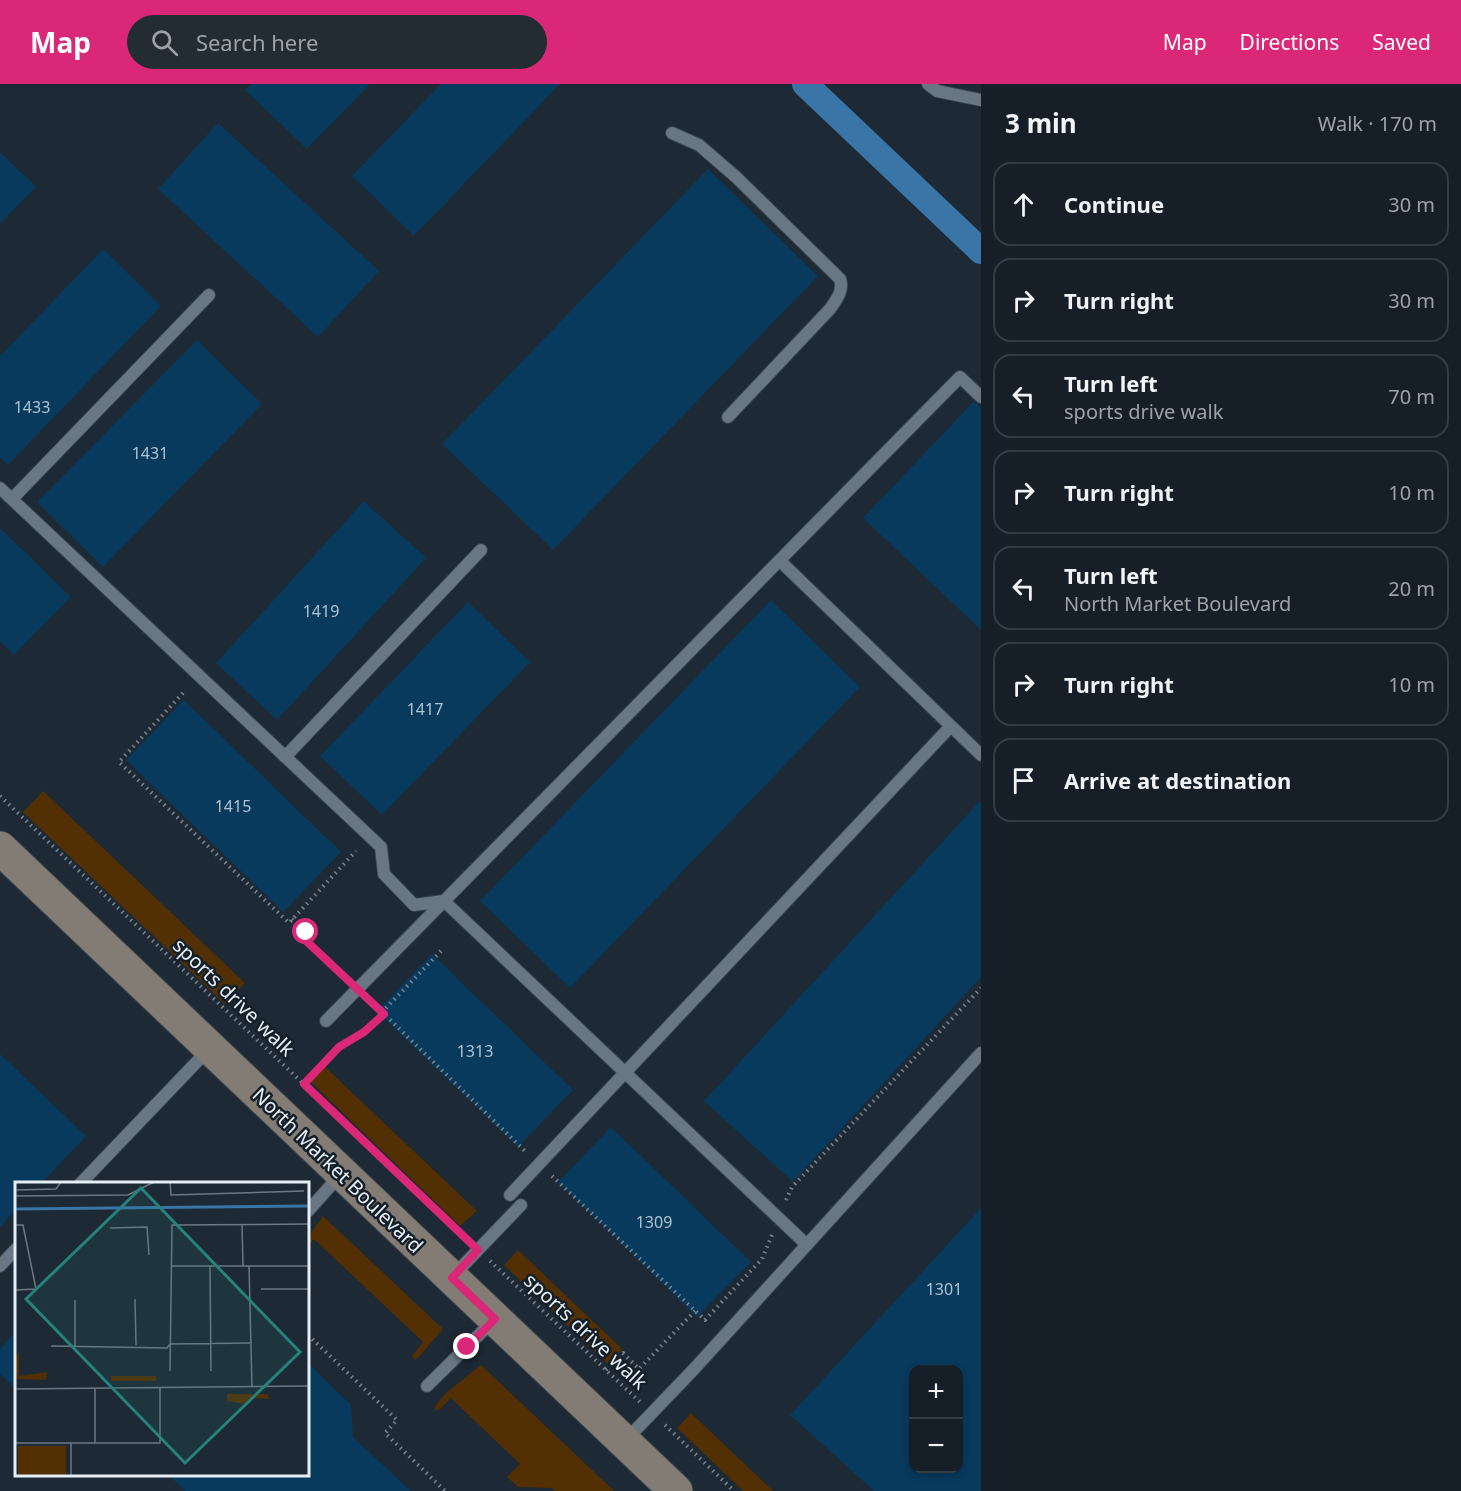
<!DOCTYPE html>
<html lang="en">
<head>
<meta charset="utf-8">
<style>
  body { margin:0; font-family:"Noto Sans",sans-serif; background:#232c33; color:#f1f3f6 }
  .controls { position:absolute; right:18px; bottom:18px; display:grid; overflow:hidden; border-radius:12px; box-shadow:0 3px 9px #0003 }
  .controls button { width:54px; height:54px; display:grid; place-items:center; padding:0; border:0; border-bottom:2px solid #353d44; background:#161f27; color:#f1f3f6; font:30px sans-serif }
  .stop { position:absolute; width:18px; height:18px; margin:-14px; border:4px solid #db2777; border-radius:50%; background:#fff }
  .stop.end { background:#db2777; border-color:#fff; box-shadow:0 2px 6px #0008 }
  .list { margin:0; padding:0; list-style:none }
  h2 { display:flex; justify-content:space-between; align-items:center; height:78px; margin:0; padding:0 24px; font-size:26px }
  h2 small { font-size:20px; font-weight:400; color:#9ea2a7 }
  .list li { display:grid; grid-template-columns:39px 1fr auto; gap:18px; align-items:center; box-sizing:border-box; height:84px; margin:0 12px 12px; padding:0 12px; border:2px solid #353d44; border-radius:18px }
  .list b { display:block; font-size:22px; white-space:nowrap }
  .list p { margin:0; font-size:20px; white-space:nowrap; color:#9ea2a7 }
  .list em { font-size:20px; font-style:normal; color:#9ea2a7 }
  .icon { flex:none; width:33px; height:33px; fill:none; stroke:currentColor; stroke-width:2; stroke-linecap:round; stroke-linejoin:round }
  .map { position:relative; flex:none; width:981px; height:1407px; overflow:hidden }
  header { display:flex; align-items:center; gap:36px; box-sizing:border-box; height:84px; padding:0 30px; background:#db2777; color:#fff }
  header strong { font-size:28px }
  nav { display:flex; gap:33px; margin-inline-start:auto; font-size:21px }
  .search { width:420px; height:54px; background:#232c33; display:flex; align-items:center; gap:15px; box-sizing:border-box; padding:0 21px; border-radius:33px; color:#9ea2a7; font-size:22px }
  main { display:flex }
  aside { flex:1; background:#161f27 }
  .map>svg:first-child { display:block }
  .green { fill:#532f04 }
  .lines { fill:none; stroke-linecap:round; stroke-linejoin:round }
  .canal { stroke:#3975a7; stroke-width:26 }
  .building { fill:#083a5d; fill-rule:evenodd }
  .lane-casing { stroke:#38434b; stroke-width:14 }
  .secondary-casing { stroke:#38434b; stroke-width:35 }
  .path { stroke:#7c868f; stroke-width:4; stroke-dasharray:1.5 4.5; stroke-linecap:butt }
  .lane { stroke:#697784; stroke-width:12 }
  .secondary { stroke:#837c74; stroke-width:33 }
  .route { stroke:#db2777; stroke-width:8 }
  .labels { text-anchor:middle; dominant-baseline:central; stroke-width:5; stroke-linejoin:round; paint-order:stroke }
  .number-label { font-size:16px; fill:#afc2d0 }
  .street-label { font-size:20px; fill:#e7eff6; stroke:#141f2a }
  .inset-river { fill:none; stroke:#3975a7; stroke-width:3 }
  .inset-road { fill:none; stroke:#6e7882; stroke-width:1.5 }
  .view { fill:#25827c; fill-opacity:0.15; stroke:#25827c; stroke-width:3 }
  .inset-edge { fill:none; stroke:#e7eff6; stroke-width:3 }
</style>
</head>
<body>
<header>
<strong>Map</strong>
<div class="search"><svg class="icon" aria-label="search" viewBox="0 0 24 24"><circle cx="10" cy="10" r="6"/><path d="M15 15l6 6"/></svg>Search here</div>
<nav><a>Map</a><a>Directions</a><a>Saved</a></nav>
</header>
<main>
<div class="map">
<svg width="981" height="1407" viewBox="0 0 981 1407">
  <rect width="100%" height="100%" fill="#1d2934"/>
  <path class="green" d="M43,707L245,899L225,920L23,728Z
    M325,983L477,1127L460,1142L311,998Z
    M323,1132L443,1245L418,1274L415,1276L412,1272L423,1258L314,1155L308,1161V1153Z
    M518,1166L619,1262L622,1266L608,1280L504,1181Z
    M481,1281L614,1407H555L551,1404L518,1403L507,1393L520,1380L451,1314L439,1326H435V1322L446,1309Z
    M691,1329L773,1407H743L677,1344Z"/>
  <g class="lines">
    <path class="canal" d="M805,0L981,167"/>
  </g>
  <path class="building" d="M251,0H370L307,65L245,6Z
    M441,0H560L414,152L352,92Z
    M218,39L379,187L318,253L158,105Z
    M0,68L36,103L0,140Z
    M708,85L818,192L553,466L442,360Z
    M103,165L161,222L8,381L0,374V272Z
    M197,256L262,320L103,483L37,418Z
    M974,317L981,324V546L863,434Z
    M364,417L426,474L277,636L216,579Z
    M0,444L71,513L14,571L0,557Z
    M771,516L860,603L570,904L480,817Z
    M468,518L530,578L382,731L320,672Z
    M184,616L341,768L283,828L126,676Z
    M979,718L981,719V893L793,1098L704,1017Z
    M432,870L573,1006L518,1063L377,927Z
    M0,970L86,1052L41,1100H16V1125L0,1143Z
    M611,1043L751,1178L697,1233L558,1098Z
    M981,1124V1407H874L790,1331ZM914,1286H958V1384H914Z
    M16,1247V1305L0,1290V1265Z
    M308,1279L351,1321L353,1353L411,1407H185L168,1390H308Z"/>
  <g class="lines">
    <g class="lane-casing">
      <path id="lane" d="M928,0L937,7L981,16
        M672,49L699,61L736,93L840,195C844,207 836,216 830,225L728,333
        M0,404L381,763L384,790L414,821L444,817L807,1161
        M12,415L209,211
        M780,477L981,671
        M285,673L481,466
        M326,937L960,293L981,313
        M80,1100L210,964
        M510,1111L951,642
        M308,1127L341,1090
        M0,1182L16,1165
        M452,1193L521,1121
        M427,1302L494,1236
        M625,1357L695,1284L981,969"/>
    </g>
    <g class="secondary-casing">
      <path id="secondary" d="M0,764L676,1407"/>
    </g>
    <path class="path" d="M183,609L119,678L289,839L356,767
      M0,712L465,1153
      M292,835L306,848L302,853L344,893
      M441,867L382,928L527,1069
      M369,916L382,928
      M304,1000L339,963L364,948L384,930
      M552,1092L705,1236L762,1175L772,1151
      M786,1116L792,1103L981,904
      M490,1177L640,1318
      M308,1251L397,1336L385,1349L445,1407
      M606,1286L623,1269L639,1285L695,1227
      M665,1341L734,1407"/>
    <use href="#lane" class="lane"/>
    <use href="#secondary" class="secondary"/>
  </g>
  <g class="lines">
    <path class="route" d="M306,848L302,853L384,930L364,948L339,963L304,1000L478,1166L452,1194L495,1235L467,1263"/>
  </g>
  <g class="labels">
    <g class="number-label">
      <text x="32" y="323">1433</text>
      <text x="150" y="369">1431</text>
      <text x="321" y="527">1419</text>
      <text x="425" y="625">1417</text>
      <text x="233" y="722">1415</text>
      <text x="475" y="967">1313</text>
      <text x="654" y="1138">1309</text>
      <text x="944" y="1205">1301</text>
    </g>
    <g class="street-label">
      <text transform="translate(234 913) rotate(44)">sports drive walk</text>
      <text transform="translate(338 1086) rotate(44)">North Market Boulevard</text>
      <text transform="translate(586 1247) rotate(43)">sports drive walk</text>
    </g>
  </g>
  <g transform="translate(15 1098)">
    <rect width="294" height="294" fill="#1d2934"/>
    <path d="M4,170V194L32,190L31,198L1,197L0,177ZM96,194H141V199H96ZM212,212H253L254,217L238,216L230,222L213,219L212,222ZM3,264H51V294H3Z" fill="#532f04"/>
    <path class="inset-river" d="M0,27L294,24"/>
    <path class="inset-road" d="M155,0L156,13L289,9M0,8L41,7L46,0M0,14L113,13L139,0M227,42L228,84M0,43H8L21,107L0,108M95,46L132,45L134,73M156,84H294M195,84L196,189M234,84L237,205M246,107H294M120,117L121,163M60,118V164M36,164L152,166L155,162L237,161M155,189L157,43L294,42M0,207L294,204M0,261H145V206M56,261V294M80,261V206"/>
    <path class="view" d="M126,6L285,170L170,281L11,117Z"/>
    <rect width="294" height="294" class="inset-edge"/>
  </g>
</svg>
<div class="controls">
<button>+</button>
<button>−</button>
</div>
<div class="stop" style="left:306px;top:848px"></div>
<div class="stop end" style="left:467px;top:1263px"></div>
</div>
<aside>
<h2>3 min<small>Walk · 170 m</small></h2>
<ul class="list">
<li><svg class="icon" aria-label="ahead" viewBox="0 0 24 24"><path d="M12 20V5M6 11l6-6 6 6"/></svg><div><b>Continue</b></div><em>30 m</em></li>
<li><svg class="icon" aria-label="right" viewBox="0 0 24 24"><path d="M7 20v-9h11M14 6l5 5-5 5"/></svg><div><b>Turn right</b></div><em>30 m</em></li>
<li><svg class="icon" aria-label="left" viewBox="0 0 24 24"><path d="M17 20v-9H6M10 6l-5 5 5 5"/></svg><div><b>Turn left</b><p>sports drive walk</p></div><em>70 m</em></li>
<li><svg class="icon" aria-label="right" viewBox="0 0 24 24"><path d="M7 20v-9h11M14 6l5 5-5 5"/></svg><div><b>Turn right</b></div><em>10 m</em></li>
<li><svg class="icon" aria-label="left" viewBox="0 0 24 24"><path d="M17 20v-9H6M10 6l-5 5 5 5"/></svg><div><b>Turn left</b><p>North Market Boulevard</p></div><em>20 m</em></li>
<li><svg class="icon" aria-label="right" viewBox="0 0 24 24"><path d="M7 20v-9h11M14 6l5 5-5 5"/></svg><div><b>Turn right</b></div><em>10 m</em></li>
<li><svg class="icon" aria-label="arrive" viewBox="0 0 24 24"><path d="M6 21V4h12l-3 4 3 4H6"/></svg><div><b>Arrive at destination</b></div></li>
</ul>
</aside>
</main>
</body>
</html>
